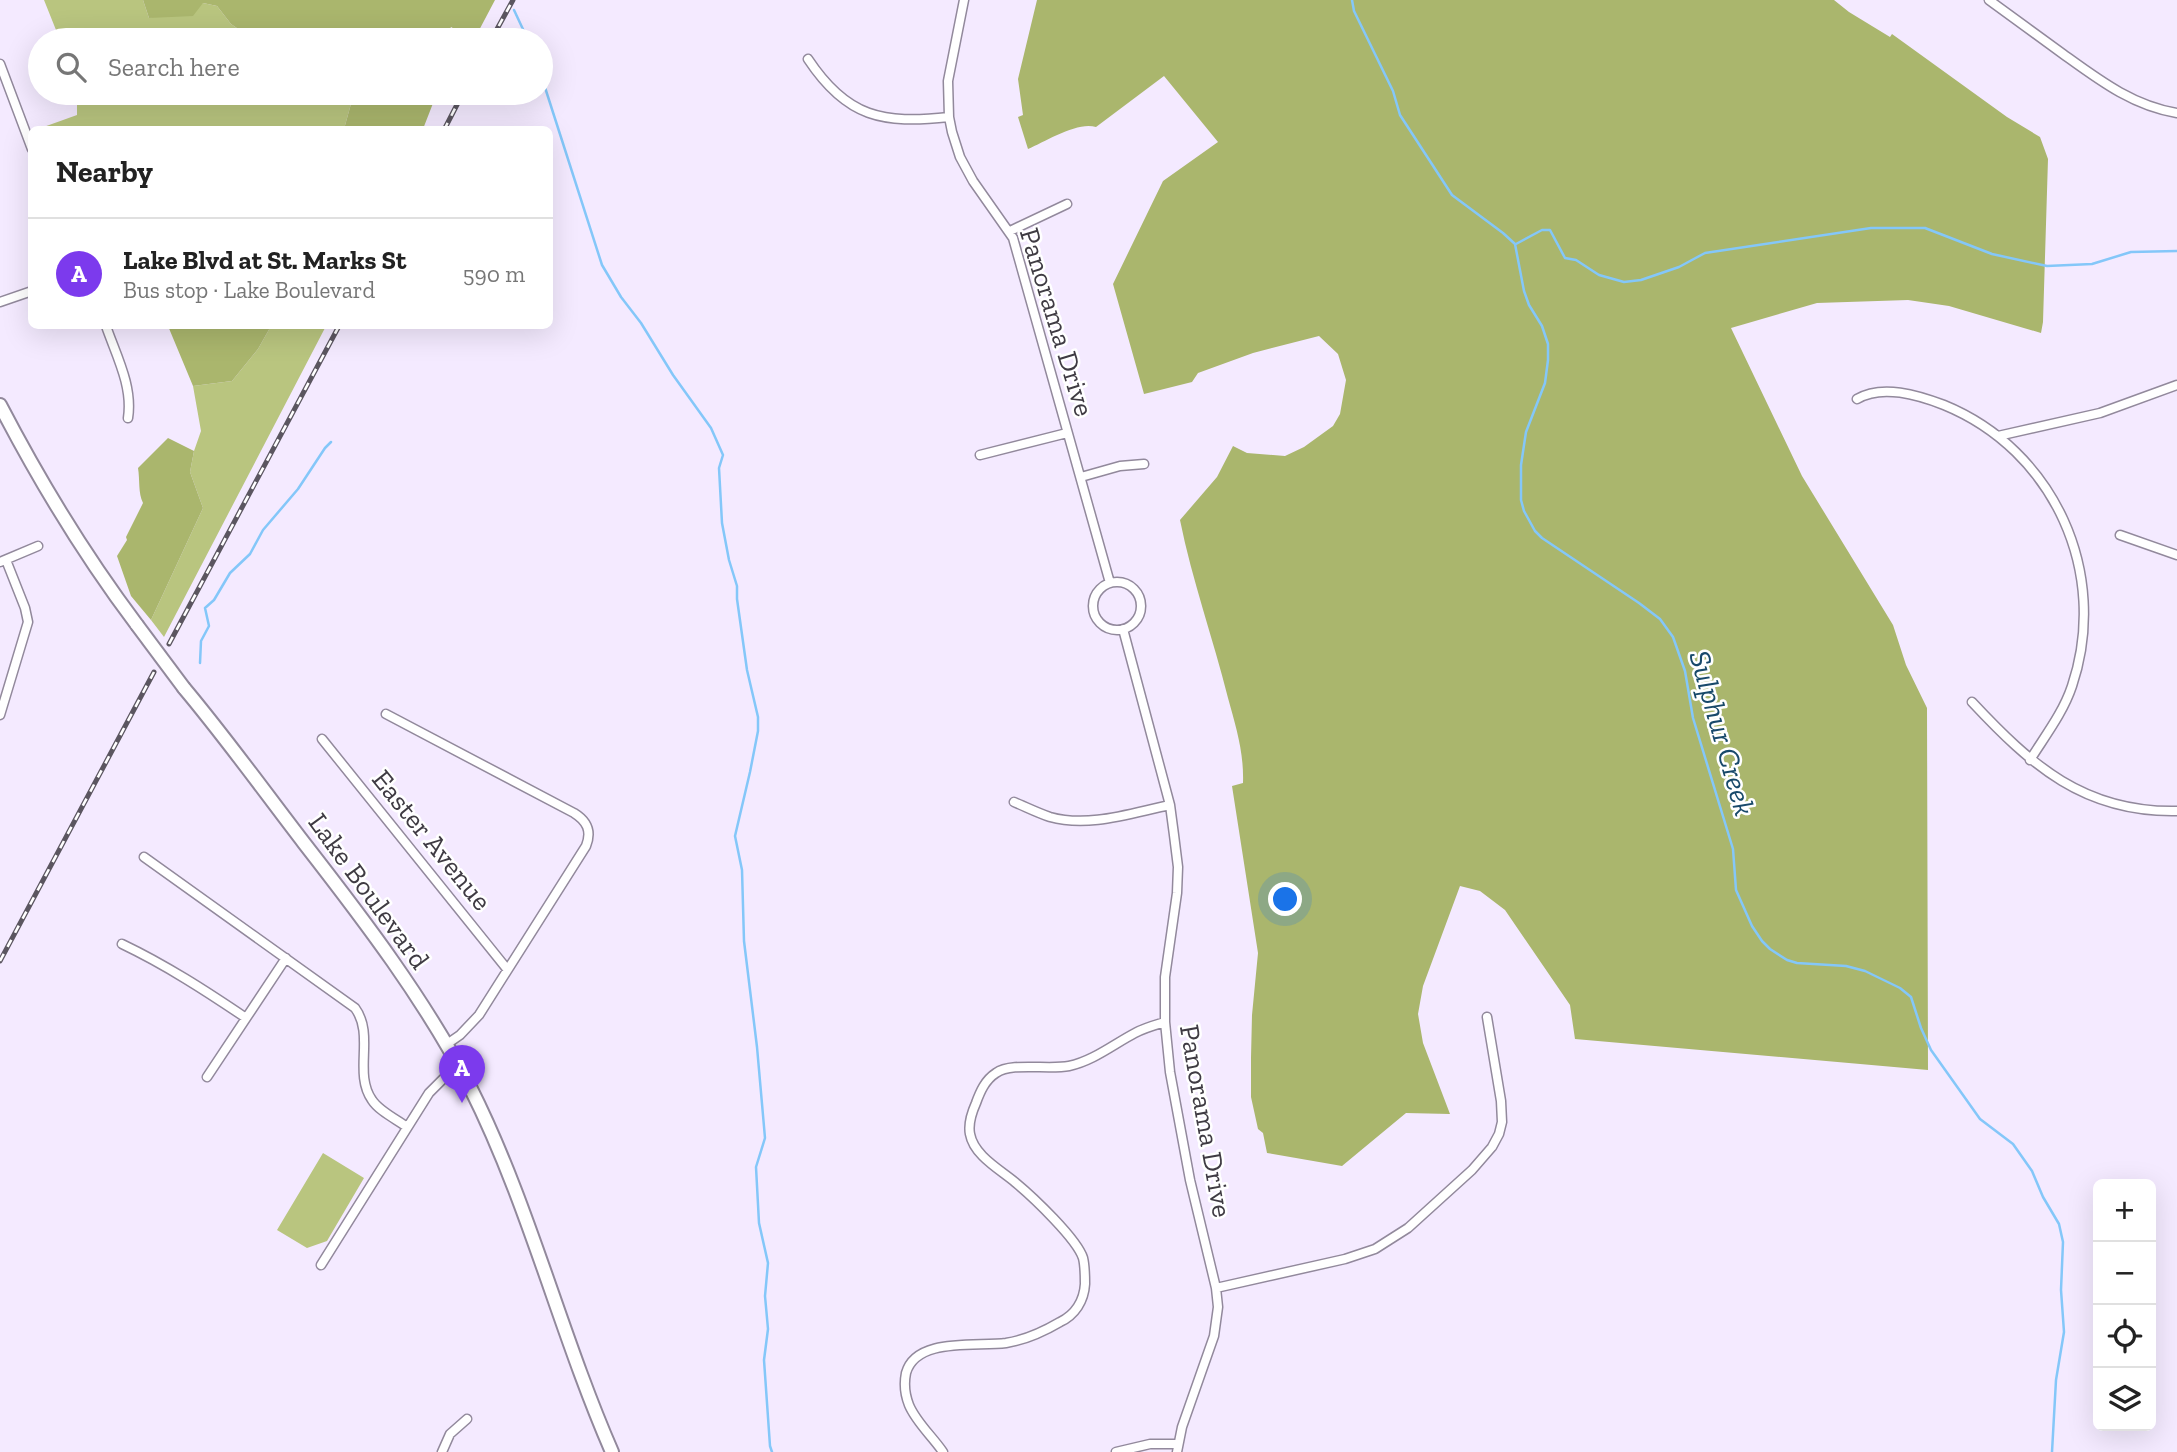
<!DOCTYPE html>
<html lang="en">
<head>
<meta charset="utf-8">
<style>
  body { margin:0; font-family:"Zilla Slab",serif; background:#f2f2f2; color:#222 }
  .controls { position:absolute; right:21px; bottom:21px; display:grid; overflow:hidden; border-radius:10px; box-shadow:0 7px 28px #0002 }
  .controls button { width:63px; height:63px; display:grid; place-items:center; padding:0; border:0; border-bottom:2px solid #e0e0e0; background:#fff; color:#222; font:35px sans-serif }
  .you { position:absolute; left:1286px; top:900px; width:24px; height:24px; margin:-18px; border:5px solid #fff; border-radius:50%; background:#1a73e8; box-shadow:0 0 0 10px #1a73e833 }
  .badge { display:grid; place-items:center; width:46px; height:46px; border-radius:50%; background:#7c3aed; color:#fff; font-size:23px; font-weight:700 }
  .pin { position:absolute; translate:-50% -58px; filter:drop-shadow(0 2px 4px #0008) }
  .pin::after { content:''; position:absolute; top:37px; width:24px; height:21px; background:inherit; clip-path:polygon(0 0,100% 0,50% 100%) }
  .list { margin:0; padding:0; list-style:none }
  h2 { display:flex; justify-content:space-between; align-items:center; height:91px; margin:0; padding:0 28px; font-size:30px }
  h2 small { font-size:23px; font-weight:400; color:#767676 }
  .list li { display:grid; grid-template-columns:46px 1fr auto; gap:21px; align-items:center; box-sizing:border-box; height:112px; padding:0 28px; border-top:2px solid #e0e0e0 }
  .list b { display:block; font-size:26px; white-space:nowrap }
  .list p { margin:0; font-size:23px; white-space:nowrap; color:#767676 }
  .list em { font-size:23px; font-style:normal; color:#767676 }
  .icon { flex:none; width:38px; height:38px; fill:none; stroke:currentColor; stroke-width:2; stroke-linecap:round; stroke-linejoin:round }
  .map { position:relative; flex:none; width:2177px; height:1452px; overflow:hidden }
  .search { position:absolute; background:#fff; box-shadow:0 7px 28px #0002; left:28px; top:28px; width:525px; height:77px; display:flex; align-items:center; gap:18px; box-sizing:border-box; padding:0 24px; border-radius:38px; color:#767676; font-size:26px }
  .panel { position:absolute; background:#fff; box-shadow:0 7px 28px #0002; left:28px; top:126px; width:525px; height:203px; border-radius:10px }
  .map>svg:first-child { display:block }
  .green { fill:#b9c57f }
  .forest { fill:#aab66d }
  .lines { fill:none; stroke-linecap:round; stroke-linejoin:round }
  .stream { stroke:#84c7f9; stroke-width:2.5 }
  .street-casing { stroke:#92899c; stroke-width:11 }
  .secondary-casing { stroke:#92899c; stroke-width:16 }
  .street { stroke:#fff; stroke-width:8 }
  .secondary { stroke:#fff; stroke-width:12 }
  .rail-casing { stroke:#5b5660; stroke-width:5 }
  .rail { stroke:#fff; stroke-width:2.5; stroke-dasharray:8; stroke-linecap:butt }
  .secondary-bridge-casing { stroke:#92899c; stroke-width:16; stroke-linecap:butt }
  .secondary-bridge { stroke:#fff; stroke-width:12 }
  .labels { text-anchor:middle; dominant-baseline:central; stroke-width:5; stroke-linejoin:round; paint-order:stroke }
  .street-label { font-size:28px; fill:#3f3b43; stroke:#fff }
  .water-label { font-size:30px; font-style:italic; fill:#18496a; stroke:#fff }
</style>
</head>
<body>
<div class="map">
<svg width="2177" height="1452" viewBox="0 0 2177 1452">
  <rect width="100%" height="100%" fill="#f4eaff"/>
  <path class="green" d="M44,0H143L149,18L203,3L217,6L231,24L254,40H60Z
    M77,93H354L344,129H38L77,115Z
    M271,326H326L164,637L151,620L203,508L190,472L194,451L201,431L193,386L232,381L258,349Z
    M323,1153L364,1178L327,1241L307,1248L277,1230Z"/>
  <path class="forest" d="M143,0H495L476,36L465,35L451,27L445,40H254L231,24L217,6L203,3L193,16L149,18Z
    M1037,0H1834L1849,12L1890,37L1892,34L2007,117L2040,137L2048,159L2043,322L2041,333L1949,306L1908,300L1817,303L1731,328L1802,476L1893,625L1906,665L1927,708L1928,1070L1575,1039L1570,1005L1505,910L1480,891L1460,886L1423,986L1418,1014L1423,1043L1450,1114L1406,1113L1342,1166L1267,1153L1263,1133L1258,1129L1251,1097V1058L1252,1015L1258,953L1232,786L1243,783C1244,752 1236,727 1228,698C1213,638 1192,580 1180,520L1217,477L1233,446L1247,453L1285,456L1304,447L1333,426L1340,414L1346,380L1338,354L1319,336L1253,353L1198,373L1192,382L1144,394L1113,284L1163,181L1218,142L1164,76L1096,127C1078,121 1046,141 1028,149L1018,117L1023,115L1018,79Z
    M354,93H437L423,129H344Z
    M168,326H271L258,349L232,381L193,386Z
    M168,438L194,451L190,472L203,508L151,620L131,596L117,556L127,540L126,537L143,503C138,493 140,480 138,468Z"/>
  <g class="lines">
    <path class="stream" d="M1352,0L1354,11L1393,91L1400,115L1452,195L1503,233L1515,244L1524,291L1529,305L1542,326L1548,344V360L1545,383L1526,432L1521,465V500L1524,511L1535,531L1542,538L1639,603L1660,619L1673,637L1685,671L1693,718L1733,849L1736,890L1752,926L1762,941L1770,949L1787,960L1797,963L1846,966L1865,971L1900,988L1911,997L1921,1028L1931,1050L1980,1119L2013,1144L2032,1171L2043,1197L2059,1224L2063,1242L2061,1290L2064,1332L2056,1380L2052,1452
      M514,10L528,40
      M541,75L602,265L621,297L641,323L673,375L711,428L723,455L719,468L722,523L729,560L737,586V599L747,670L758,717V731L750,772L735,836L742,870L744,941L757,1047L765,1138L756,1167L759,1223L768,1263L765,1296L768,1329L764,1360L770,1446L772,1452
      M1516,244L1542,230H1550L1565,258L1576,260L1599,275L1624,282L1641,280L1679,267L1705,253L1871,228H1925L1992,254L2047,266L2092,264L2131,252L2177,251
      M200,663L201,641L209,626L205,608L214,600L230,573L250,554L263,530L298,489L325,448L331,442"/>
    <g class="street-casing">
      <path id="street" d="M964,0L948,81L949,117L952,132L960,157L973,181L1013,238L1110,583
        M1989,0C2014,18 2038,36 2063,54C2099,80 2133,106 2177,113
        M808,59C847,118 883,124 949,117
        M0,64L32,149
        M1010,231L1067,204
        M0,302L32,291
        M106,326C116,355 133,386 128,418
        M1857,399C1882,384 1918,395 1944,405C2054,450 2110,573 2072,686C2063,713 2045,736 2030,760
        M1998,436L2100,413L2177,385
        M980,455L1067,433
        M1081,477L1120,466L1144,464
        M2120,535L2177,555
        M0,562L38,546
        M1093 606a24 24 0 1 1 48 0a24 24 0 1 1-48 0Z
        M1123,629L1170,805L1174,835L1178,867L1177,893L1165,977V1022L1170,1072L1190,1180L1216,1288L1218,1307L1214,1336L1182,1427L1177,1452
        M1972,702C2031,765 2084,813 2177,811
        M386,714L574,813C587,821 592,831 586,846L479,1015L460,1035L447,1044
        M0,715L28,622L25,608L6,560
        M322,739L507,969
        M1014,802C1026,807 1038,813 1050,817C1089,828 1131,813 1170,805
        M144,857L355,1008C375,1035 353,1073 372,1100C379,1111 396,1119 407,1127
        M122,944C166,965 206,991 246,1018
        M207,1077L286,958
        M321,1265L429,1093L446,1076L460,1068
        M1216,1288L1345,1259L1375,1249L1408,1228L1472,1170L1492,1147L1499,1134L1502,1122L1501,1101L1487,1017
        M442,1452L450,1434L467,1419
        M943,1452C932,1436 916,1422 909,1405C905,1395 904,1383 906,1373C916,1337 976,1347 1006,1343C1025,1340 1043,1332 1060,1322C1075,1315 1084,1301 1085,1284C1085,1276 1085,1266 1083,1258C1077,1239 1033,1197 1016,1183C1001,1170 974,1156 970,1134C968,1124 972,1112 976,1103C980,1092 985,1080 996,1073C1011,1062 1048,1070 1069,1066C1093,1061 1114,1044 1135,1033C1144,1028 1155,1025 1165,1022
        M1116,1452L1150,1444H1178"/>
    </g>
    <g class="secondary-casing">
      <path id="secondary" d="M0,405C40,482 85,556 137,625
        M184,688C226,738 264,791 304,843C364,920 425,1000 470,1087C529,1204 560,1333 612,1452"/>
    </g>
    <use href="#street" class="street"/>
    <use href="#secondary" class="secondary"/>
    <g class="rail-casing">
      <path id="rail" d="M491,40L513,0
        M444,130L463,93
        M169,644L339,326
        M0,961L154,672"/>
    </g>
    <use href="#rail" class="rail"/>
    <g class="secondary-bridge-casing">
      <path id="secondary-bridge" d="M137,625L184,688"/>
    </g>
    <use href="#secondary-bridge" class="secondary-bridge"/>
  </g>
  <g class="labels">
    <g class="street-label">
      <text transform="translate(1057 322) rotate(73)">Panorama Drive</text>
      <text transform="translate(432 840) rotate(51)">Easter Avenue</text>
      <text transform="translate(369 891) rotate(54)">Lake Boulevard</text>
      <text transform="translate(1206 1121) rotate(80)">Panorama Drive</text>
    </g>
    <g class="water-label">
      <text transform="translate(1722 733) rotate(74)">Sulphur Creek</text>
    </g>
  </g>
</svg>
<div class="controls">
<button>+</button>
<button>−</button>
<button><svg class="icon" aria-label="locate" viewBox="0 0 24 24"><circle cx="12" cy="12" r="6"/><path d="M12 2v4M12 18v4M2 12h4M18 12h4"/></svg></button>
<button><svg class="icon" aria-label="layers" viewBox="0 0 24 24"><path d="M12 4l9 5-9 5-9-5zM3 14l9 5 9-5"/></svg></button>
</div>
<div class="you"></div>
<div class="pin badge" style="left:462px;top:1103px">A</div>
<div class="search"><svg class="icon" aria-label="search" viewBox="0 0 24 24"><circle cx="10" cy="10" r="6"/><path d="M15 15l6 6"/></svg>Search here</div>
<section class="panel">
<h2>Nearby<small></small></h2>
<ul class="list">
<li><span class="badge">A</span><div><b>Lake Blvd at St. Marks St</b><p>Bus stop · Lake Boulevard</p></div><em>590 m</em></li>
</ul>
</section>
</div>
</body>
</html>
